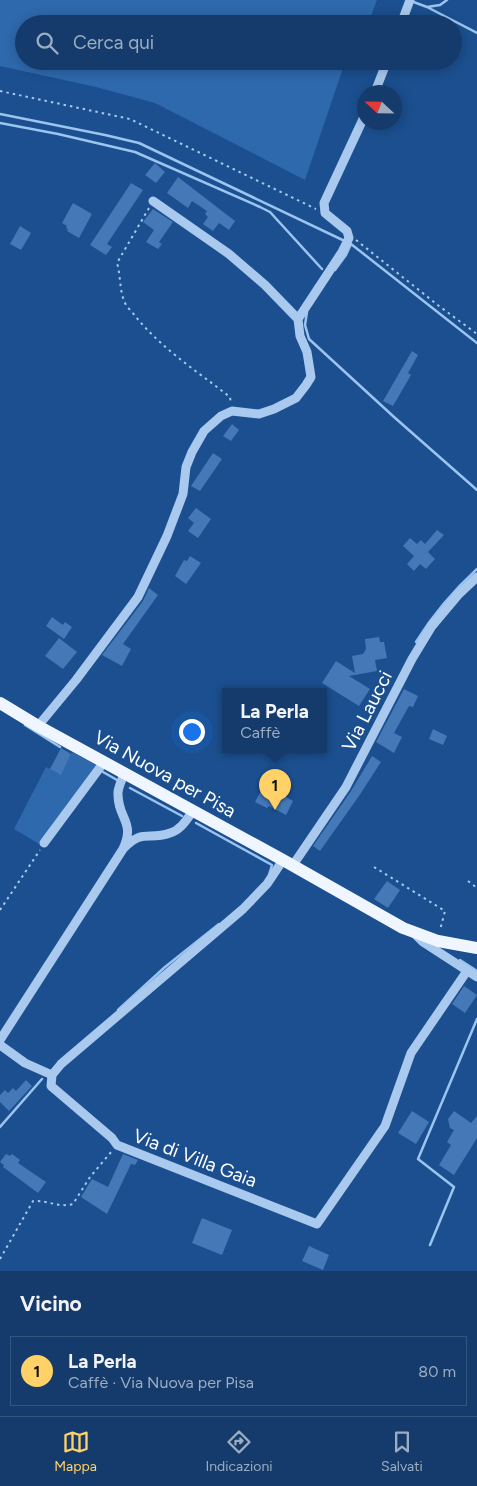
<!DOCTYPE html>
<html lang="it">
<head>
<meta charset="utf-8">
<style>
  body { margin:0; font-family:Figtree,sans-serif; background:#1d4271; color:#f1f3f6 }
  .compass { position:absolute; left:357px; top:85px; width:45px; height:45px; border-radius:50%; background:#143b6b; box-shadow:0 2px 12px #0003; rotate:292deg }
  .you { position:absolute; left:191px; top:731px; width:18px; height:18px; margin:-12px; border:4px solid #fff; border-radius:50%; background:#1a73e8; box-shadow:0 0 0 8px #1a73e833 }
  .badge { display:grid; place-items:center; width:32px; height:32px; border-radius:50%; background:#ffd166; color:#111; font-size:16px; font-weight:700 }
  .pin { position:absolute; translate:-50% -41px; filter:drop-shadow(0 1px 2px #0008) }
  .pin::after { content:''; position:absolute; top:26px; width:18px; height:15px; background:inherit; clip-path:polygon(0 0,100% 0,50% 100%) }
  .popup { position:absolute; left:222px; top:688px; width:105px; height:65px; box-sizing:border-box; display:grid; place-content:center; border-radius:0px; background:#143b6b; filter:drop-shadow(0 1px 4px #0005); font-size:16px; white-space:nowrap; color:#9dadc1 }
  .popup b { font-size:19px; color:#f1f3f6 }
  .popup::after { content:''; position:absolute; left:50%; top:100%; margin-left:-10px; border:10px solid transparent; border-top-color:#143b6b }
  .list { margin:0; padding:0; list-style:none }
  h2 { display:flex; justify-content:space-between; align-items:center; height:65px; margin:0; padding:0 20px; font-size:21px }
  h2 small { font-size:16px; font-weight:400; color:#9dadc1 }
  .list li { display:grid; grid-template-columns:32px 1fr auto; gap:15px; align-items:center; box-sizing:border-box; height:70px; margin:0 10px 10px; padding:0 10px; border:1px solid #33557e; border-radius:0px }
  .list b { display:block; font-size:19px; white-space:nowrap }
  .list p { margin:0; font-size:16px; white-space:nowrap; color:#9dadc1 }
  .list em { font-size:16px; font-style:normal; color:#9dadc1 }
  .icon { flex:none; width:28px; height:28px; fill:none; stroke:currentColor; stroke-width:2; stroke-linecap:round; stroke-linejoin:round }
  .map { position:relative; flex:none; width:477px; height:1271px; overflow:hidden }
  .search { position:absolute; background:#143b6b; box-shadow:0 2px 12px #0003; left:15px; right:15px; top:15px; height:55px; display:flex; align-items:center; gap:12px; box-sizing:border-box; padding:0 18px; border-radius:28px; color:#9dadc1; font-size:19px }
  .sheet { height:145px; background:#143b6b }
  nav { display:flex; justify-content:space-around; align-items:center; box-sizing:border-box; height:70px; border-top:1px solid #33557e; background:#143b6b; font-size:14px; color:#9dadc1 }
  nav a { display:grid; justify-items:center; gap:2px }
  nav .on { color:#ffd166 }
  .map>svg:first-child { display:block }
  .green { fill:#2e69ad }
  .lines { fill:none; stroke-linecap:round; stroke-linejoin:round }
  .stream { stroke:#9cc4f0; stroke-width:2.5 }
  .building { fill:#4478b7 }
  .path { stroke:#a9c9ee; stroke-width:2; stroke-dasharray:2.5 4; stroke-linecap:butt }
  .minor { stroke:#a9c9ee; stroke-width:9 }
  .major { stroke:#f0f6ff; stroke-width:12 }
  .labels { text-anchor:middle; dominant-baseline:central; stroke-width:5; stroke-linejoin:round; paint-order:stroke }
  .street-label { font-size:19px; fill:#fff; stroke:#1b4f8f }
</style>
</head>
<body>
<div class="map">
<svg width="477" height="1271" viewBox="0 0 477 1271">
  <rect width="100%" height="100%" fill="#1b4f8f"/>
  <path class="green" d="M0,0H377L368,24H24V61H348L343,68L305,180L155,103L96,87L0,66Z
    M72,752L100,767L39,844L14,829L46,767L61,774Z"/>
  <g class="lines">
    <path class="stream" d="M411,1L427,7L477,33
      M427,7L440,5L447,0
      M0,114L105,135L139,143L351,244L477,343
      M0,123L58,134L135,152L260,207L270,212L322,269
      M335,270L346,255L351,244
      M307,312L305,325L309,339L394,417L477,490
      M416,642C434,613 452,592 477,569
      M25,725L60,747
      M103,772L117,780
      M130,788L182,816
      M196,823L272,865L269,875
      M460,960L477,971
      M118,1010L165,967L219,924
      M0,1127L42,1079
      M430,1245L454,1187L418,1159L477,1019"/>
  </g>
  <path class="building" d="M155,163L165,172L156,183L145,175Z
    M178,177L235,221L229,230L219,223L213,231L203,224L208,217L205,214L207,211L192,201L188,208L167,193Z
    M131,183L143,190L107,244L112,247L106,255L90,245Z
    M73,203L92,214L79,238L67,231L68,229L66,228L67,226L62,223Z
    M153,209L173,222L159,242L162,244L158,249L146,242L154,230L143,222Z
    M20,226L31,233L21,250L10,244Z
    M412,351L418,355L408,373L411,375L393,406L383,401Z
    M232,424L239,430L231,441L223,436Z
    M213,453L222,459L200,491L191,486Z
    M196,508L211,519L198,538L188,531L194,523L188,518Z
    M437,530L444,535L428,552L435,559L426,569L420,564L414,571L407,564L414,556L403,546L410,538L417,544L421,540L425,544Z
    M190,556L201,563L186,584L175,576L184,560L187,561Z
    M149,588L158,595L123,644L131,649L122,666L102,655L143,601Z
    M52,617L63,625L65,622L72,627L64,639L46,626Z
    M379,637L380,642H384L387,658L375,660L377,671L349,676L370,689L359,706L322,683L336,661L355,673L352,656L363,654L366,649L365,639Z
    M59,638L77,652L63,669L45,656Z
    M404,689L418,696L413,707L409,706L394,733L402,737L394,753L376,742Z
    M433,729L447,736L443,745L429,739Z
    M61,748L71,754L61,775L50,769Z
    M372,756L381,762L359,796L320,851L313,846L351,791Z
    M264,785L293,801L286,815L269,806L267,808L255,802Z
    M387,881L400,890L388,908L374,899Z
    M464,986L477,995L465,1013L452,1004Z
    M26,1080L32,1086L9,1111L0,1102V1095L5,1090L8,1093L13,1088L16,1091Z
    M412,1111L429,1122L416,1144L398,1133Z
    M454,1111L471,1123L477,1116V1138L454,1175L439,1165L451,1145L447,1142L454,1130L450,1128L448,1119Z
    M6,1154L10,1156L12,1154L20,1160L18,1163L46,1182L38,1193L3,1167L4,1165L0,1162Z
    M123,1154L138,1160L135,1165L131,1164L107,1214L81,1197L92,1179L108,1187Z
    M202,1218L232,1230L222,1255L192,1243Z
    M309,1246L329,1255L323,1270L302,1261Z"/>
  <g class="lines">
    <path class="path" d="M0,91L130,119L316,209
      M149,208L117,263C121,276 119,292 126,305C129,309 133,313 136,317C162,349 198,372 230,397L231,404
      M356,240L439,306L477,334
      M374,867L445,911L440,930
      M468,881L477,888
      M0,910L40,850
      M0,1259L33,1201C47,1200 59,1208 73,1204L90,1177L112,1151"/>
    <path class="minor" d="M401,24L410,0
      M375,92L387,61
      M153,201L229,254L265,285L298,319
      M38,726L76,680L138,597L167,536L183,494L186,467L192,452L204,431L221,416L232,411L259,414L274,409L296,398L306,385L311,377L307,352L300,336L298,319L342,252L349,238L347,231L325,213L324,203L364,117
      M124,774C122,780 119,785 118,792C117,819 136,821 123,849C143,828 148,841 170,833C181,830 187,819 193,811
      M44,843L104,762
      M283,860L267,884L243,909L61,1064L52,1075L51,1086L112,1138L117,1145L317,1224L385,1126L411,1053L467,971
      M293,865L346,787L412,659L432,626L458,595L477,577
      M416,935L423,942L477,977
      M0,1040L123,849
      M0,1045L25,1063L52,1075"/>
    <path class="major" d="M0,703L38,726L283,860L403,928L438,941L477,948"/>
  </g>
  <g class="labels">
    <g class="street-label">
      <text transform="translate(367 711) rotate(-63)">Via Laucci</text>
      <text transform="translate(165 774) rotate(29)">Via Nuova per Pisa</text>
      <text transform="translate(195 1158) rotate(21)">Via di Villa Gaia</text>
    </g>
  </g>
</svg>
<svg class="compass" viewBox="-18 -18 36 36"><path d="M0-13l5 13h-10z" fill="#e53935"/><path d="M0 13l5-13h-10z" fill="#9dadc1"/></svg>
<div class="you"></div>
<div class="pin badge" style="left:275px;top:810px">1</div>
<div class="popup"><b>La Perla</b>Caffè</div>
<div class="search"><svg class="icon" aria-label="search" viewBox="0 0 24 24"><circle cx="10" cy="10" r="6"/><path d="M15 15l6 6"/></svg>Cerca qui</div>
</div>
<section class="sheet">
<h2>Vicino<small></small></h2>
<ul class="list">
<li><span class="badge">1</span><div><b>La Perla</b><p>Caffè · Via Nuova per Pisa</p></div><em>80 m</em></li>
</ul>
</section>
<nav>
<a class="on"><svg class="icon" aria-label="map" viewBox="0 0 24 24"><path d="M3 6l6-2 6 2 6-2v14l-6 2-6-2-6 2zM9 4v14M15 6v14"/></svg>Mappa</a>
<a><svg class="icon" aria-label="directions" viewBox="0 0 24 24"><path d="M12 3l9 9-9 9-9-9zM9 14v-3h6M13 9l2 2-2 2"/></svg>Indicazioni</a>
<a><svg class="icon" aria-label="saved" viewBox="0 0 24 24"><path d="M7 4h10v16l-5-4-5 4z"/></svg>Salvati</a>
</nav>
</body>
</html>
